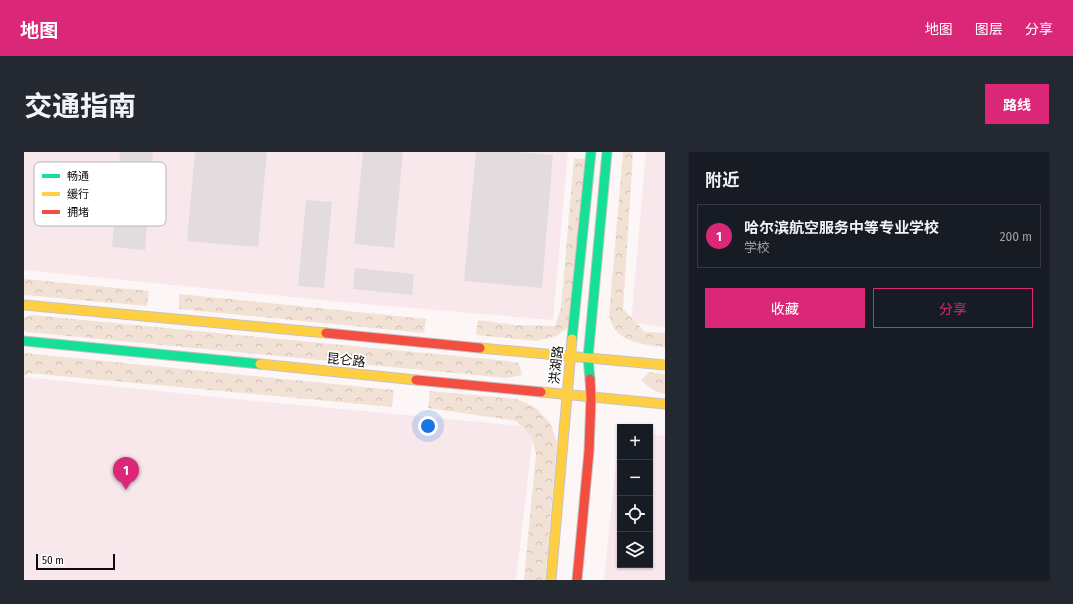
<!DOCTYPE html>
<html lang="zh">
<head>
<meta charset="utf-8">
<style>
  body { margin:0; font-family:"Fira Sans Condensed","Noto Sans SC",sans-serif; background:#242831; color:#f1f3f6 }
  .controls { position:absolute; right:12px; bottom:12px; display:grid; overflow:hidden; border-radius:0px; box-shadow:0 1px 3px #0004 }
  .controls button { width:36px; height:36px; display:grid; place-items:center; padding:0; border:0; border-bottom:1px solid #363941; background:#171b24; color:#f1f3f6; font:20px sans-serif }
  .scale { position:absolute; left:12px; bottom:10px; width:79px; box-sizing:border-box; padding-left:4px; border:2px solid #0f0a0b; border-top:0; font-size:11px; line-height:14px; white-space:nowrap; color:#0f0a0b; -webkit-text-stroke:3px #fff; paint-order:stroke }
  .you { position:absolute; left:404px; top:274px; width:14px; height:14px; margin:-10px; border:3px solid #fff; border-radius:50%; background:#1a73e8; box-shadow:0 0 0 6px #1a73e833 }
  .badge { display:grid; place-items:center; width:26px; height:26px; border-radius:50%; background:#db2777; color:#fff; font-size:13px; font-weight:700 }
  .pin { position:absolute; translate:-50% -33px; filter:drop-shadow(0 1px 2px #0008) }
  .pin::after { content:''; position:absolute; top:21px; width:14px; height:12px; background:inherit; clip-path:polygon(0 0,100% 0,50% 100%) }
  .list { margin:0; padding:0; list-style:none }
  h2 { display:flex; justify-content:space-between; align-items:center; height:52px; margin:0; padding:0 16px; font-size:17px }
  h2 small { font-size:13px; font-weight:400; color:#9ea1a6 }
  .list li { display:grid; grid-template-columns:26px 1fr auto; gap:12px; align-items:center; box-sizing:border-box; height:64px; margin:0 8px 8px; padding:0 8px; border:1px solid #363941; border-radius:0px }
  .list b { display:block; font-size:15px; white-space:nowrap }
  .list p { margin:0; font-size:13px; white-space:nowrap; color:#9ea1a6 }
  .list em { font-size:13px; font-style:normal; color:#9ea1a6 }
  .actions { display:flex; gap:8px; padding:12px 16px }
  .actions a { flex:1; padding:9px 0; border:1px solid #db2777; border-radius:0px; text-align:center; font-size:14px; color:#db2777 }
  .actions .main { background:#db2777; color:#fff }
  .icon { flex:none; width:22px; height:22px; fill:none; stroke:currentColor; stroke-width:2; stroke-linecap:round; stroke-linejoin:round }
  .map { position:relative; flex:none; width:641px; height:428px; overflow:hidden; border-radius:0px }
  header { display:flex; align-items:center; gap:24px; box-sizing:border-box; height:56px; padding:0 20px; background:#db2777; color:#fff }
  header strong { font-size:19px }
  nav { display:flex; gap:22px; margin-inline-start:auto; font-size:14px }
  .intro { display:flex; align-items:center; justify-content:space-between; box-sizing:border-box; height:96px; padding:0 24px }
  h1 { margin:0; font-size:28px }
  .button { padding:10px 18px; border-radius:0px; background:#db2777; color:#fff; font-size:14px; font-weight:700 }
  main { display:flex; gap:24px; padding:0 24px }
  aside { flex:1; background:#171b24; border-radius:0px; box-shadow:0 1px 3px #0004 }
  .map>svg:first-child { display:block }
  .built { fill:#f9e8eb }
  .forest { fill:url(#forest-crowns) }
  .building { fill:#e2dcde }
  .lines { fill:none; stroke-linecap:round; stroke-linejoin:round }
  .fast-casing { stroke:#c8c2c3; stroke-width:11 }
  .slow-casing { stroke:#c8c2c3; stroke-width:11 }
  .jam-casing { stroke:#c8c2c3; stroke-width:11 }
  .fast { stroke:#16e098; stroke-width:9 }
  .slow { stroke:#ffcf43; stroke-width:9 }
  .jam { stroke:#f24e42; stroke-width:9 }
  .labels { text-anchor:middle; dominant-baseline:central; stroke-width:3.5; stroke-linejoin:round; paint-order:stroke }
  .street-label { font-size:13px; fill:#0f0a0b; stroke:#fff }
  .key { fill:#fff; stroke:#b7b6b6; stroke-width:1 }
  .key-label { font-size:11px; fill:#0f0a0b }
</style>
</head>
<body>
<header>
<strong>地图</strong>
<nav><a>地图</a><a>图层</a><a>分享</a></nav>
</header>
<div class="intro"><h1>交通指南</h1><a class="button">路线</a></div>
<main>
<div class="map">
<svg width="641" height="428" viewBox="0 0 641 428">
  <defs>
    <pattern id="forest-crowns" width="20" height="18" patternUnits="userSpaceOnUse"><rect width="20" height="18" fill="#f2e1d5"/><path d="M2 6a3 3 0 1 1 6 0M12 15a3 3 0 1 1 6 0" fill="none" stroke="#cec0b6"/></pattern>
  </defs>
  <rect width="100%" height="100%" fill="#fcf6f7"/>
  <path class="built" d="M0,0H329V6L330,0H544L529,168L316,150L0,118Z
    M622,0H641V175L607,171Z
    M0,225L212,247L510,275L492,428H0Z
    M595,279L596,413H626V282L641,284V428H580Z"/>
  <path class="forest" d="M599,0H609L599,157L621,180L641,181V195C624,193 601,192 590,176C588,173 587,168 585,164Z
    M550,6L562,7L546,174L532,184L513,189L452,183L454,168L490,173L531,174L537,156Z
    M0,127L125,139L123,154L0,143Z
    M155,142L402,167L400,181L155,157Z
    M8,163L484,209L495,211L498,223L482,226L3,180L0,178V166Z
    M0,201L370,238L368,255L5,221L0,224Z
    M625,220L641,222V242C632,241 623,234 617,228Z
    M406,239L493,247L512,256L526,271L533,290L521,428H500L512,302L507,283L492,269L404,256Z"/>
  <path class="building" d="M96,0H129L121,98L88,95Z
    M171,0H243L234,95L163,89Z
    M339,0H379L370,96L330,92Z
    M452,0H495L529,3L518,136L440,129Z
    M282,48L308,50L300,136L274,134Z
    M331,116L390,122L388,143L329,137Z"/>
  <g class="lines">
    <g class="fast-casing">
      <path id="fast" d="M548,187L567,0
        M0,189L236,212
        M566,227L564,206L583,0"/>
    </g>
    <g class="slow-casing">
      <path id="slow" d="M0,153L302,181
        M456,196L641,213
        M236,212L392,228
        M517,240L641,252
        M527,428L548,187"/>
    </g>
    <g class="jam-casing">
      <path id="jam" d="M302,181L456,196
        M392,228L517,240
        M553,428L565,299L567,246L566,227"/>
    </g>
    <use href="#fast" class="fast"/>
    <use href="#slow" class="slow"/>
    <use href="#jam" class="jam"/>
  </g>
  <g class="labels">
    <g class="street-label">
      <text transform="translate(322 208) rotate(6)">昆仑路</text>
      <text transform="translate(532 213) rotate(-84)">洪湖路</text>
    </g>
  </g>
  <rect x="10" y="10" width="132" height="64" rx="6" class="key"/>
  <rect x="18" y="22" width="18" height="4" fill="#16e098"/>
  <rect x="18" y="40" width="18" height="4" fill="#ffcf43"/>
  <rect x="18" y="58" width="18" height="4" fill="#f24e42"/>
  <g class="key-label">
    <text x="43" y="28">畅通</text>
    <text x="43" y="46">缓行</text>
    <text x="43" y="64">拥堵</text>
  </g>
</svg>
<div class="controls">
<button>+</button>
<button>−</button>
<button><svg class="icon" aria-label="locate" viewBox="0 0 24 24"><circle cx="12" cy="12" r="6"/><path d="M12 2v4M12 18v4M2 12h4M18 12h4"/></svg></button>
<button><svg class="icon" aria-label="layers" viewBox="0 0 24 24"><path d="M12 4l9 5-9 5-9-5zM3 14l9 5 9-5"/></svg></button>
</div>
<div class="scale">50 m</div>
<div class="you"></div>
<div class="pin badge" style="left:102px;top:338px">1</div>
</div>
<aside>
<h2>附近<small></small></h2>
<ul class="list">
<li><span class="badge">1</span><div><b>哈尔滨航空服务中等专业学校</b><p>学校</p></div><em>200 m</em></li>
</ul>
<div class="actions"><a class="main">收藏</a><a>分享</a></div>
</aside>
</main>
</body>
</html>
